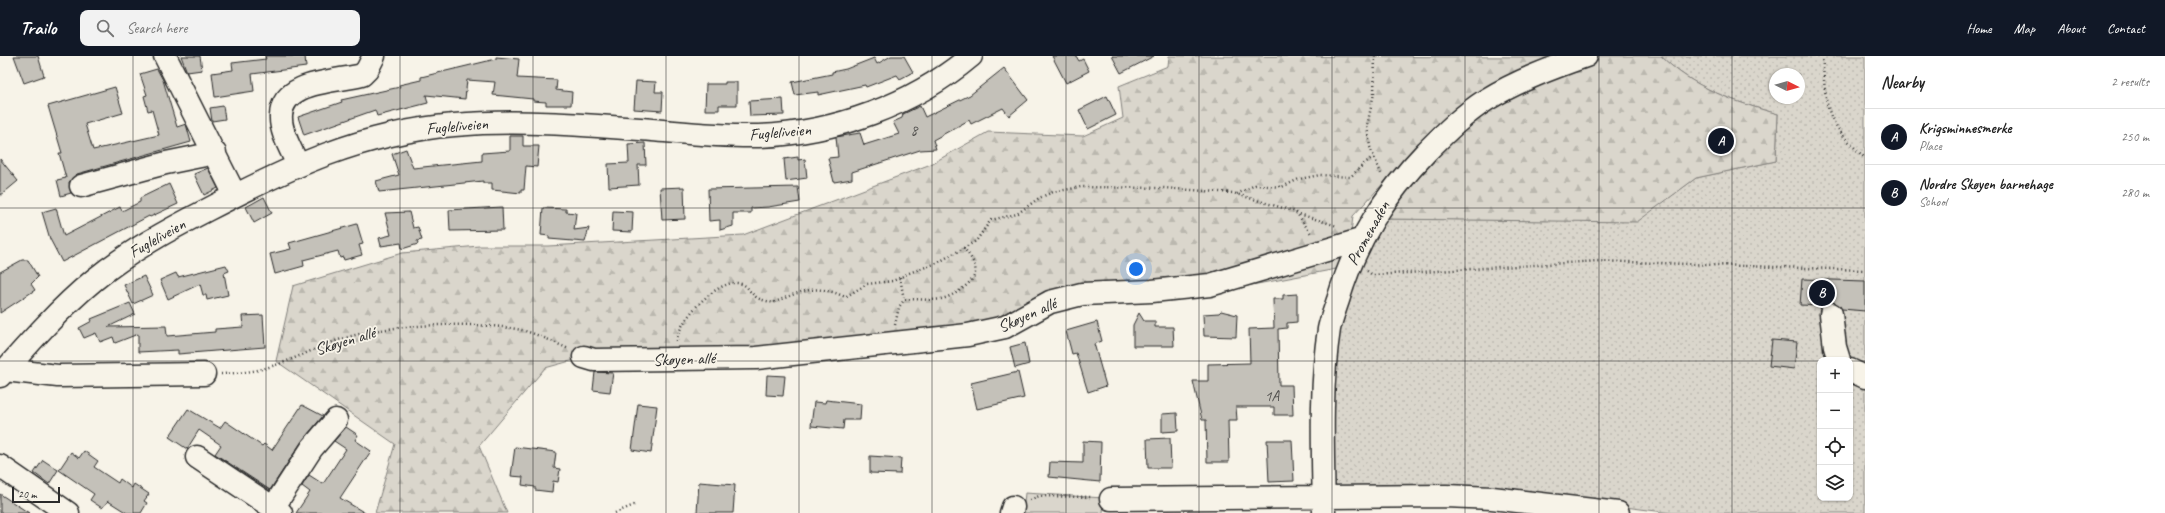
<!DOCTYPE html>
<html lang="en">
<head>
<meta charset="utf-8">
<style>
  body { margin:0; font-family:Caveat,sans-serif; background:#f2f2f2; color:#222 }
  .controls { position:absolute; right:12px; bottom:12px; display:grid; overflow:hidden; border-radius:8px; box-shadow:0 1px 3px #0004 }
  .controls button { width:36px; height:36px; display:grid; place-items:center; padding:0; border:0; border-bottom:1px solid #e0e0e0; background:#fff; color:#222; font:20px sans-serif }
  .compass { position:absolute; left:1769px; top:12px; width:36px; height:36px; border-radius:50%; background:#fff; box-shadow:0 1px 3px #0004; rotate:95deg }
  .scale { position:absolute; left:12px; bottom:10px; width:48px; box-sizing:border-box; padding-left:4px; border:2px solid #2b2b2b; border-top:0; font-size:11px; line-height:14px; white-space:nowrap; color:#2b2b2b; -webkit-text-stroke:3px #f7f3e8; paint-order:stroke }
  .you { position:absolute; left:1136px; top:213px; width:14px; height:14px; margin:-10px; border:3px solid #fff; border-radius:50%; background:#1a73e8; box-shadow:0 0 0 6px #1a73e833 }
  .badge { display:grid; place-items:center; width:26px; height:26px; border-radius:50%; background:#111827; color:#fff; font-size:13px; font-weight:700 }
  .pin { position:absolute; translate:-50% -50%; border:2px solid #fff; box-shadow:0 1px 4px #0006 }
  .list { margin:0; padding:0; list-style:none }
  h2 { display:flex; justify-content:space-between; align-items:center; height:52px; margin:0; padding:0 16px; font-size:17px }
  h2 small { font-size:13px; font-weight:400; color:#767676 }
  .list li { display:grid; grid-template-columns:26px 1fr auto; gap:12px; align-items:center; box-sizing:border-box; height:56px; padding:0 16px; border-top:1px solid #e0e0e0 }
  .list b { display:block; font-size:15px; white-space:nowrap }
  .list p { margin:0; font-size:13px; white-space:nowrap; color:#767676 }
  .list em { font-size:13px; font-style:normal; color:#767676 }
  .icon { flex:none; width:22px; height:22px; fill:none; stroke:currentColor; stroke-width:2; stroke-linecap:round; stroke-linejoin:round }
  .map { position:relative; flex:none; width:1865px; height:457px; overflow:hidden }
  header { display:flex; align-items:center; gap:24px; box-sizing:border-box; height:56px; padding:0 20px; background:#111827; color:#fff }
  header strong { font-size:19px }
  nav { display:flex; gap:22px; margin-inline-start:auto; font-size:14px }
  .search { width:280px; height:36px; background:#f2f2f2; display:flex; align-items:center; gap:10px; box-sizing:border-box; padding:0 14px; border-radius:8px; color:#767676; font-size:15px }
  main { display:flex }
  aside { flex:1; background:#fff }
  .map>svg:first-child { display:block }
  .green { fill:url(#green-dots); stroke:#82807c; fill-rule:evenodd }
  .forest { fill:url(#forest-firs); stroke:#82807c }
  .pitch { fill:#dad6cc; stroke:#82807c }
  .building { fill:#c4c1b9; stroke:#2b2b2b }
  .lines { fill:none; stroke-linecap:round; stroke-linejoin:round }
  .minor-casing { stroke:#2b2b2b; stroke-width:25 }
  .path { stroke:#2b2b2b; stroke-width:2.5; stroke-dasharray:1 3; stroke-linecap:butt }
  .minor { stroke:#f7f3e8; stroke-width:22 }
  .grid { fill:none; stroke:#2b2b2b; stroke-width:1; stroke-opacity:0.55 }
  .labels { text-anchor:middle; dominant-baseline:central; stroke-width:3.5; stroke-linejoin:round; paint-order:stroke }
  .number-label { font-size:15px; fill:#51504e }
  .street-label { font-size:17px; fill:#2b2b2b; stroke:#f7f3e8 }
</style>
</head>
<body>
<header>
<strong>Trailo</strong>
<div class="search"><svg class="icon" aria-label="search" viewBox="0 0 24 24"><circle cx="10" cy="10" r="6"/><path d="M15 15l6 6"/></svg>Search here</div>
<nav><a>Home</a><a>Map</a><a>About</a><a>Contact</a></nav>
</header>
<main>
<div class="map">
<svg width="1865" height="457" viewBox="0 0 1865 457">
  <defs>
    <pattern id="green-dots" width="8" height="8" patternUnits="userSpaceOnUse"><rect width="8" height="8" fill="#dad6cc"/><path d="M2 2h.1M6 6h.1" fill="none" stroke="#bbb8af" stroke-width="1.8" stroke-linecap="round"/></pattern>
    <pattern id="forest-firs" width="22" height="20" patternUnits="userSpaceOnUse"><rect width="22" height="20" fill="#dad6cc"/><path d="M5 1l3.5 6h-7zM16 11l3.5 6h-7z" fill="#bbb8af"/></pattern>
  </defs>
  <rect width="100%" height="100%" fill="#f7f3e8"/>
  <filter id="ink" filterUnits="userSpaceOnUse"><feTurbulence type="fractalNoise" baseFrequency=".025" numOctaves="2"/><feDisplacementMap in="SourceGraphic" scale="8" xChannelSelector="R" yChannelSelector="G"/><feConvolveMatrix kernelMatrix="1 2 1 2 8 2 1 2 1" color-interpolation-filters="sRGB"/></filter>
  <g filter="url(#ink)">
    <path class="green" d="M1661,0H1865V457H1672L1554,442L1332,430L1330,336L1340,253L1382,163L1637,165L1696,122L1776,105L1778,58C1735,46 1693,32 1661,0ZM1775,18H1799V42H1775ZM1820,304H1850V442H1820Z"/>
    <path class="forest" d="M1169,0L1552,1L1415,93L1353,160L1347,211L1215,236L1064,242L1003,272L921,283L585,301L545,312L479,390L507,457H375L395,388L276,305L293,230L402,197L479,190H548L743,179L931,108L988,76L1083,80L1123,62L1119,30L1168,10Z
      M1600,0H1661C1693,32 1735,46 1778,58L1776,105L1696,122L1637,166L1382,163L1419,112L1469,67L1557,17Z"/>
    <path class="pitch" d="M1025,437L1104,442L1103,457H1023Z"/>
    <path class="building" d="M14,0H38L44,20L24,27Z
      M181,0H200L202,14L187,16Z
      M265,0H305L306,11L252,18L254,35L215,41L212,17L233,14L232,7L266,3Z
      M891,0H904L913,16L900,23L897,19L866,31L865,29L818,39V36L795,39L792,26L832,18V16L846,13L874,2L877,8Z
      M1052,0H1076L1079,5L1083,3L1089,15L1066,27Z
      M1112,0H1154L1121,17Z
      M496,1L519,3L517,22L557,24L556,34L572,36L571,49H546V46L533,45V43L493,39L495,26L467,24L465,43L426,39L428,47L377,60L375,54L304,79L298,61L342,46L341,44L400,31L399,29L421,24V21L496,3Z
      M1004,12L1028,44L1009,60L1003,52L971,68L969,64L933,84L936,93L920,94L852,116V123L834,126L828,102L838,101L836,81L860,77L864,89L899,78L893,66L902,62L903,58L920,50L925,61L970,39Z
      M157,13L163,24L177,71L186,68L191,86L77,118L69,126L71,137L61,140L57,124L66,122L59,97H62L48,50L115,31L123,57L85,68L93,94L159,79L152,54L148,55L144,40L147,39L140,18Z
      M636,25L656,26L655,36H663L662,55L634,53Z
      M725,26H737V49H719V54H705L706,28H725Z
      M1107,40L1116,59L1088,73L1079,54Z
      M783,43L784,59L750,60L749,45Z
      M223,50L225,63L212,65L210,52Z
      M510,80H523V90H539L537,111L526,110L524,134H521V137L492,134V127H483V125L379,136L376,125L399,119L392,98L406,93L413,112L482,105V97L510,95Z
      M645,87L646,109H638L639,129L609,131L608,108L629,107L628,88Z
      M798,101V104L805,103L807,122L786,125L784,103Z
      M0,103L18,125L0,140Z
      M208,112L218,132L204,139L194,118Z
      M169,128L178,148L150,161L149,160L62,206L50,183L42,156L56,152L64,180L120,151L122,155L140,146V142Z
      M684,131L685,163L662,164L660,132Z
      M798,131L800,146L768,151L751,152V157H733V170L720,174V164L709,165L708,133Z
      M264,141L272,157L254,167L246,151Z
      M502,151L503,174L450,175L449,154Z
      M543,152L566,153V156L576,157L574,174L589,172L585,186L549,183V180L541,179Z
      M613,155L633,156L632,176L612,175Z
      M409,156L413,172L418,171L422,184L417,185L418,188L402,193L401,187L381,190L379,182L391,179L385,157Z
      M357,168L363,188L359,189L362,199L344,204L343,201L340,202L338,195L303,204L304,210L275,218L270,198L291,193L289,187Z
      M22,204H28L38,221L31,228L35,234L0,257V216Z
      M226,209L229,215L224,217L228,239L207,244L206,239H203L200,228L168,243L160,224L176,217L178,221Z
      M144,220L153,239L133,248L124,229Z
      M1802,223L1865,225V255L1842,253L1836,247L1830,246L1822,250L1800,249Z
      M1297,238V266L1287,267V272L1278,273L1279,329H1292L1293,359H1274V351H1236L1237,364H1228L1229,406H1207L1206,364H1202L1193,325H1208V308L1250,307L1249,273L1274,272L1273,243H1283V239Z
      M130,247L135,258L108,271L166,270L167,280L215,276V273L243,271L242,260L263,259L265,291L178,298V294L138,296V278L115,287L113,281L100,286L96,277L84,282L79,272L92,265L91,263Z
      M1221,255L1237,259L1236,281L1204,280L1203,258L1219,257Z
      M1139,257L1144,265H1155V271H1173L1174,290H1133V269Z
      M1097,266L1102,285L1094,288L1095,291L1106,330L1088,336L1076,297L1072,298L1066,275Z
      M1772,284L1797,286L1794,313L1769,310Z
      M1025,287L1029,308L1015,312L1010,291Z
      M595,316L613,317L610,336L593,334Z
      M1018,316L1024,342L977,353L971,327Z
      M767,319L785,320L783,340L766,339Z
      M826,344L861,348L860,364H844L843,373L811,370L814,346L825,347Z
      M638,348L657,350L651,397L632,394Z
      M302,349L323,360L302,385L270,434L215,398L221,389L199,374L187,393L169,381L188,353L220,372L225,365L262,390L264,388L272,394Z
      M1177,357L1178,375L1162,376V358Z
      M346,371L358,379L355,384L371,395L340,442L365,457H296L310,436L302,430L309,419L323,428L346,393L334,385Z
      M1170,382L1171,412H1148L1147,383Z
      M1267,384H1292L1294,425L1269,426Z
      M1083,385L1101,386L1100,426L1049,421L1050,406L1083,407Z
      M515,391L556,396L554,412L560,413L558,426L553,425L552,436L535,434V431L522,429L523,421L511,420Z
      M84,395L98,405L94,411L118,427L120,423L132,432L134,428L149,438L144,445L147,447L141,457H127L108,445L102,452L90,444L94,438L59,414L71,396L79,402Z
      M870,400L901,402L900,418L870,417Z
      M43,404L58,414L49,428L34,417Z
      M699,426L735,429L733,457H697Z
      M0,438L29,457H0Z"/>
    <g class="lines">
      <g class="minor-casing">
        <path id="minor" d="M165,0L235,139
          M298,109C292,95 280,76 281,60C282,24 336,26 362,19L367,14L374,0
          M81,130L166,107L215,97
          M1831,258L1835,291L1839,304
          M584,301L594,304L756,302L968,279L1005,271L1050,246L1082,238L1152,235L1210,229L1360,184
          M5,314L58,320L204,318
          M1850,314L1865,321
          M0,320C30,286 59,253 94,224C128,196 168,174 207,154C289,111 361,77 454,69C519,63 587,69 652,74C688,77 723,81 759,80C835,77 913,49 971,0
          M197,401L281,457
          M0,410L68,457
          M1111,443L1446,440L1492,442L1618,457
          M273,452L312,392L336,364
          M1011,457L1013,451
          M1324,457C1323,398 1320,331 1329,273C1331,263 1335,253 1338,244C1356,184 1384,140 1427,95C1445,77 1464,58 1486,44C1517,25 1552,12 1586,0"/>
      </g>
      <path class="path" d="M1375,0L1374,37L1367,70L1370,91L1382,120
        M1822,0C1827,55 1823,62 1865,102
        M1237,138L1255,129L1282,131L1299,123L1320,119L1350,121C1359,114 1364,106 1374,101
        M1296,157L1337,170
        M1367,215L1373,219L1597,205L1865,214
        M900,221L904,244
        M895,269L899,251L904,244C916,242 929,245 941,243C952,241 973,228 975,217C977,207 968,198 963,191
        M677,285C678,265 715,225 737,227C748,228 748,235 756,241C760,244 768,245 773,247C801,235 816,227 845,241L867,228L893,225L909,217L937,207L976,185L991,164L1017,158L1039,142L1053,136L1081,131L1163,132L1233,137L1296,156L1312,179
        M221,318C237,317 254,316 269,311C298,303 323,287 352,280C392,268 480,265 521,274C538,278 553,286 569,293
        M1030,444L1039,440L1092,441
        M615,457L634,449"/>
      <use href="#minor" class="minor"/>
    </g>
  </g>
  <path class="grid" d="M133,0V457M266,0V457M400,0V457M533,0V457M666,0V457M799,0V457M932,0V457M1066,0V457M1199,0V457M1332,0V457M1465,0V457M1599,0V457M1732,0V457M0,152H1865M0,305H1820M1850,305H1865"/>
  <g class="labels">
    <g class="number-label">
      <text x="914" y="74">8</text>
      <text x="1272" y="340">1A</text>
    </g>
    <g class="street-label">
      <text transform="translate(457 70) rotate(-5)">Fugleliveien</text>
      <text transform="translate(780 76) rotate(-5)">Fugleliveien</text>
      <text transform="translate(1368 177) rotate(-61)">Promenaden</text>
      <text transform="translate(157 182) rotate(-30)">Fugleliveien</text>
      <text transform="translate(1027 259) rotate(-24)">Skøyen allé</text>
      <text transform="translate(345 285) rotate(-17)">Skøyen allé</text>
      <text transform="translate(684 303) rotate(-2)">Skøyen allé</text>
    </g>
  </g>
</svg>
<div class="controls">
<button>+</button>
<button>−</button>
<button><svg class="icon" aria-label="locate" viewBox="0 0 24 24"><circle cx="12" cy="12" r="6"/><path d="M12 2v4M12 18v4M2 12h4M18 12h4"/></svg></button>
<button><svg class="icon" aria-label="layers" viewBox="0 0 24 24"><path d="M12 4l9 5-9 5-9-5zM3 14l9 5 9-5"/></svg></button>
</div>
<svg class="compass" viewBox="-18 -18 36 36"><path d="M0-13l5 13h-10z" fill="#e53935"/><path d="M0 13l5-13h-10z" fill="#767676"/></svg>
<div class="scale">20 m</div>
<div class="you"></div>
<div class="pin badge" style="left:1721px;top:85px">A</div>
<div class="pin badge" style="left:1822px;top:237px">B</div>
</div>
<aside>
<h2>Nearby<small>2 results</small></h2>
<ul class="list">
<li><span class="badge">A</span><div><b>Krigsminnesmerke</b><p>Place</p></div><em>250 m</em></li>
<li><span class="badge">B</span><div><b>Nordre Skøyen barnehage</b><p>School</p></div><em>280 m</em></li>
</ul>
</aside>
</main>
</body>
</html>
